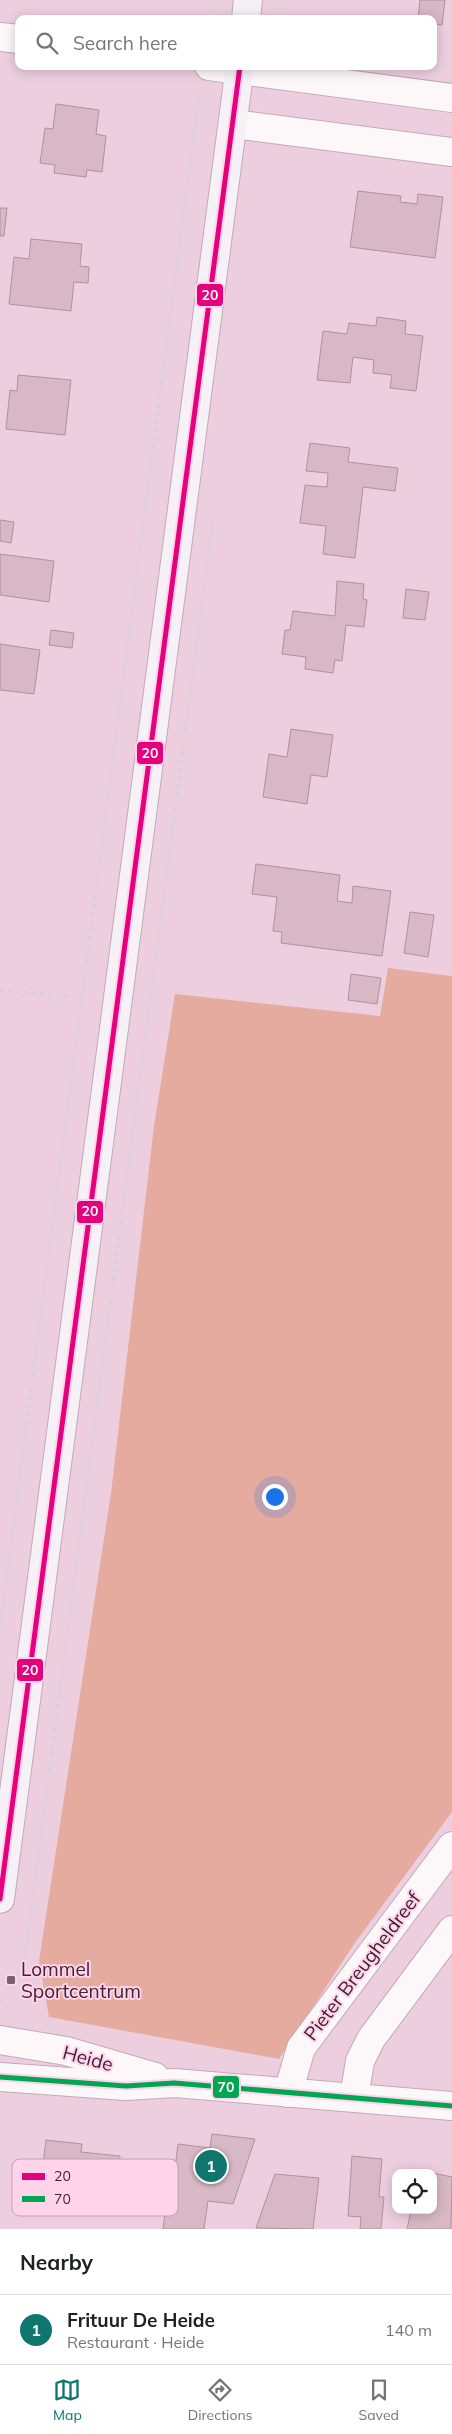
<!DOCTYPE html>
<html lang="en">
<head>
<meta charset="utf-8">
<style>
  body { margin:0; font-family:Mulish,sans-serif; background:#f6f6f6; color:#202124 }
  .controls { position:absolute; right:15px; bottom:15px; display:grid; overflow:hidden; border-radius:10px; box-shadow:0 2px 12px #0003 }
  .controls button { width:45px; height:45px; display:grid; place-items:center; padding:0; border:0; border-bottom:1px solid #e0e0e0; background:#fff; color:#202124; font:25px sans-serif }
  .you { position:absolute; left:274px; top:1496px; width:18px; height:18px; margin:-12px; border:4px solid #fff; border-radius:50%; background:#1a73e8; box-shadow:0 0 0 8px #1a73e833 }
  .badge { display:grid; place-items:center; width:32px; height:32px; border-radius:50%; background:#0f766e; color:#fff; font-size:16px; font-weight:700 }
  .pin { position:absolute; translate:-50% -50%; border:2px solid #fff; box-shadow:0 1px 5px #0006 }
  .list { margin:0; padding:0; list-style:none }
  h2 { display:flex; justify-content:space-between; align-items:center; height:65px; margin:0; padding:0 20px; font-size:21px }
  h2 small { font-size:16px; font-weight:400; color:#757577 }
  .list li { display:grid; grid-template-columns:32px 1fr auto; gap:15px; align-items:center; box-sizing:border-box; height:70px; padding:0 20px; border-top:1px solid #e0e0e0 }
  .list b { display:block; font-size:19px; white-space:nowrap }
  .list p { margin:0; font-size:16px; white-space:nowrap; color:#757577 }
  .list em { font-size:16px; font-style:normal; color:#757577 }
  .icon { flex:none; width:28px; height:28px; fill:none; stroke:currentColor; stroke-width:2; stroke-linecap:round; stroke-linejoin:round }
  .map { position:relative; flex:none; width:452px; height:2229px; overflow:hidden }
  .search { position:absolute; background:#fff; box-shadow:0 2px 12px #0003; left:15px; right:15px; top:15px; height:55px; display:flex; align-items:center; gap:12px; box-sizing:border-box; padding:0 18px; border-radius:10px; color:#757577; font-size:19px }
  .sheet { height:135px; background:#fff }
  nav { display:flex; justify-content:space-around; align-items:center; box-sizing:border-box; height:70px; border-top:1px solid #e0e0e0; background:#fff; font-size:14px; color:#757577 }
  nav a { display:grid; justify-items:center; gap:2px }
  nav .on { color:#0f766e }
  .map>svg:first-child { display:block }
  .forest { fill:#e6ab9f }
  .building { fill:#d7b8c4; stroke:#ae929d }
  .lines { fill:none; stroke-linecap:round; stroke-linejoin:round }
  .minor-casing { stroke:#c4a9b8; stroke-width:30 }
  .secondary-casing { stroke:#c4a9b8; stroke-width:30 }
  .path { stroke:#dad1d6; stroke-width:3; stroke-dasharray:4 4; stroke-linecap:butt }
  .minor { stroke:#fcf8fa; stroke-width:28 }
  .secondary { stroke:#f6f1f6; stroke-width:28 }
  .bus-1-casing { stroke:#ffd3ea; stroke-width:9 }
  .bus-2-casing { stroke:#ffd3ea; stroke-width:9 }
  .bus-1 { stroke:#e5007d; stroke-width:5 }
  .bus-2 { stroke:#00a651; stroke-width:5 }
  .poi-dot { fill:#7b5f6f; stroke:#ffd3ea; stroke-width:2 }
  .labels { text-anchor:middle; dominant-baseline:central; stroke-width:4; stroke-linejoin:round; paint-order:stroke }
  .street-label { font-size:19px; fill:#3e2332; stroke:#ffd3ea }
  .poi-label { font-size:19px; fill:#3e2332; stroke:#ffd3ea; text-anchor:start }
  .key { fill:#ffd3ea; stroke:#c59eb3; stroke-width:1 }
  .key-label { font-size:14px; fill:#3e2332 }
  .line-badge { stroke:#ffd3ea; stroke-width:2 }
  .badge-label { font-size:14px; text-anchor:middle; font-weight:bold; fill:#fff }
</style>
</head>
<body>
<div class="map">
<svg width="452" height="2229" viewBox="0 0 452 2229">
  <rect width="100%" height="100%" fill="#edcedf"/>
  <path class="forest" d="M388,968L452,976V1812L354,1944L279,2059L49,2017L39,1961L111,1493L154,1126L175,994L380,1016Z"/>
  <path class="building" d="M420,0H445L442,25L433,24V19H418Z
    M56,104L99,110L96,134L106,136L102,172L87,170L86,177L54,173L55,165L40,163L45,128L53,129Z
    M358,191L401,196L400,202L417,204L418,194L443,197L435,258L350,247Z
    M0,208H7L4,236H0Z
    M31,239L82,244L80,266L89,267L88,283L74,282L71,311L9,304L14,257L29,259Z
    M377,317L406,321L405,334L423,336L416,391L390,388L392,375L373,373L374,360L353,357L350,383L317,380L323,331L347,334L349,323L376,326Z
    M18,375L71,380L65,435L6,429L10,390L17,391Z
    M310,443L350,448L348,462L398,468L395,491L363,487L355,558L323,554L326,526L300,523L305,485L327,487L328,473L306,471Z
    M0,520L14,522L11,543L0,541Z
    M0,554L54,561L49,602L0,595Z
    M337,581L364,584L363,599L367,600L364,627L346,625L342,661L335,660L333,673L305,669L306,657L282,654L285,630H290L293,611L335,616Z
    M406,589L429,592L425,620L403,618Z
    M51,630L74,633L72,648L49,645Z
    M0,644L40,650L34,694L0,690Z
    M291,729L333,735L327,777L311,775L307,804L263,797L269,754L287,757Z
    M256,864L340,875L337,901L352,903L353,886L391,891L382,956L281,943L282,932L273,931L277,897L252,894Z
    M410,912L434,915L428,957L404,953Z
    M351,974L381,978L377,1004L348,1000Z
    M212,2134L255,2139L233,2204L208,2201L204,2229H163L169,2183L173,2184L178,2144L210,2148Z
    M46,2140L82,2144L81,2152L120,2156L116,2199L50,2192L42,2202L31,2198L30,2186L41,2180Z
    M352,2156L382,2159L379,2197H384L381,2229H360L361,2217L348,2216Z
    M433,2173L452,2177L451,2229H407L411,2210H433Z
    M275,2174L319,2178L313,2229L256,2228Z"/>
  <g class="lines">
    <g class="minor-casing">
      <path id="minor" d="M0,37L19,39
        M209,66L452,98
        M233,124L452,152
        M0,2040L66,2051L155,2077
        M0,2077L126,2086L174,2083L452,2106
        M288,2093L301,2048L452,1846
        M354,2098L360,2061L371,2039L452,1930"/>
    </g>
    <g class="secondary-casing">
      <path id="secondary" d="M246,19L248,0
        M0,1899L240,66"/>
    </g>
    <path class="path" d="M278,18L281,0
      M209,19L211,0
      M0,990L83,998
      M0,1630L199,94
      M0,2003L12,1980L24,1964L213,519"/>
    <use href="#minor" class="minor"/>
    <use href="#secondary" class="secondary"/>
    <g class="bus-1-casing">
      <path id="bus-1" d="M0,1899L240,66"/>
    </g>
    <g class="bus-2-casing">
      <path id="bus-2" d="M0,2077L126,2086L174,2083L452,2106"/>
    </g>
    <use href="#bus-1" class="bus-1"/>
    <use href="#bus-2" class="bus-2"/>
  </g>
  <rect class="poi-dot" x="6" y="1975" width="10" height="10" rx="2.5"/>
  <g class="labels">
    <g class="street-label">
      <text transform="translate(362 1966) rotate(-53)">Pieter Breugheldreef</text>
      <text transform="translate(88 2058) rotate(15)">Heide</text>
    </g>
    <g class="poi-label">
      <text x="21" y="1969">Lommel<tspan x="21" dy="22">Sportcentrum</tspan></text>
    </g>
  </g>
  <rect x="12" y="2159" width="166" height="57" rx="8" class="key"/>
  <rect x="22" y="2173" width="23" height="7" fill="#e5007d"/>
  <rect x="22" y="2196" width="23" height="6" fill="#00a651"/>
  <g class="key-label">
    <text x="54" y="2181">20</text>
    <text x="54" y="2204">70</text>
  </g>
  <g class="line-badge">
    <rect x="196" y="283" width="28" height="24" rx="5" fill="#e5007d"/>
    <rect x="136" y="741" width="28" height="24" rx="5" fill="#e5007d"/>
    <rect x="76" y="1200" width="28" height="24" rx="5" fill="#e5007d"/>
    <rect x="16" y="1658" width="28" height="24" rx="5" fill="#e5007d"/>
    <rect x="212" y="2075" width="28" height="24" rx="5" fill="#00a651"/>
  </g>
  <g class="badge-label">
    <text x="210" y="300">20</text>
    <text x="150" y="758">20</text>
    <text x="90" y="1216">20</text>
    <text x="30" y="1675">20</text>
    <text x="226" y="2092">70</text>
  </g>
</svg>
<div class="controls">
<button><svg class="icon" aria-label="locate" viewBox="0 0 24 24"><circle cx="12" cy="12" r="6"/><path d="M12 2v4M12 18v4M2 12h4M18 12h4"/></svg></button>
</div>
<div class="you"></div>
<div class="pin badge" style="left:211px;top:2166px">1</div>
<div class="search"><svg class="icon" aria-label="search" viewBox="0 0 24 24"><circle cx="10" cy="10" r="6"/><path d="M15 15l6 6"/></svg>Search here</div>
</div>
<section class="sheet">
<h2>Nearby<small></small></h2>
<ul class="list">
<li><span class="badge">1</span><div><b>Frituur De Heide</b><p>Restaurant · Heide</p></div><em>140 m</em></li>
</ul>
</section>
<nav>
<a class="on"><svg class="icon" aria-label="map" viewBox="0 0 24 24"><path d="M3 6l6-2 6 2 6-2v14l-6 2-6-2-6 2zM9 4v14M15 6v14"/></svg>Map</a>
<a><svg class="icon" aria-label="directions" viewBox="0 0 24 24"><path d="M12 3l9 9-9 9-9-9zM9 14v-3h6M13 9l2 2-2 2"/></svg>Directions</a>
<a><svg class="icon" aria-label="saved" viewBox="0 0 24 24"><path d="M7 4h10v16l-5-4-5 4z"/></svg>Saved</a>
</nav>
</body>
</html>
